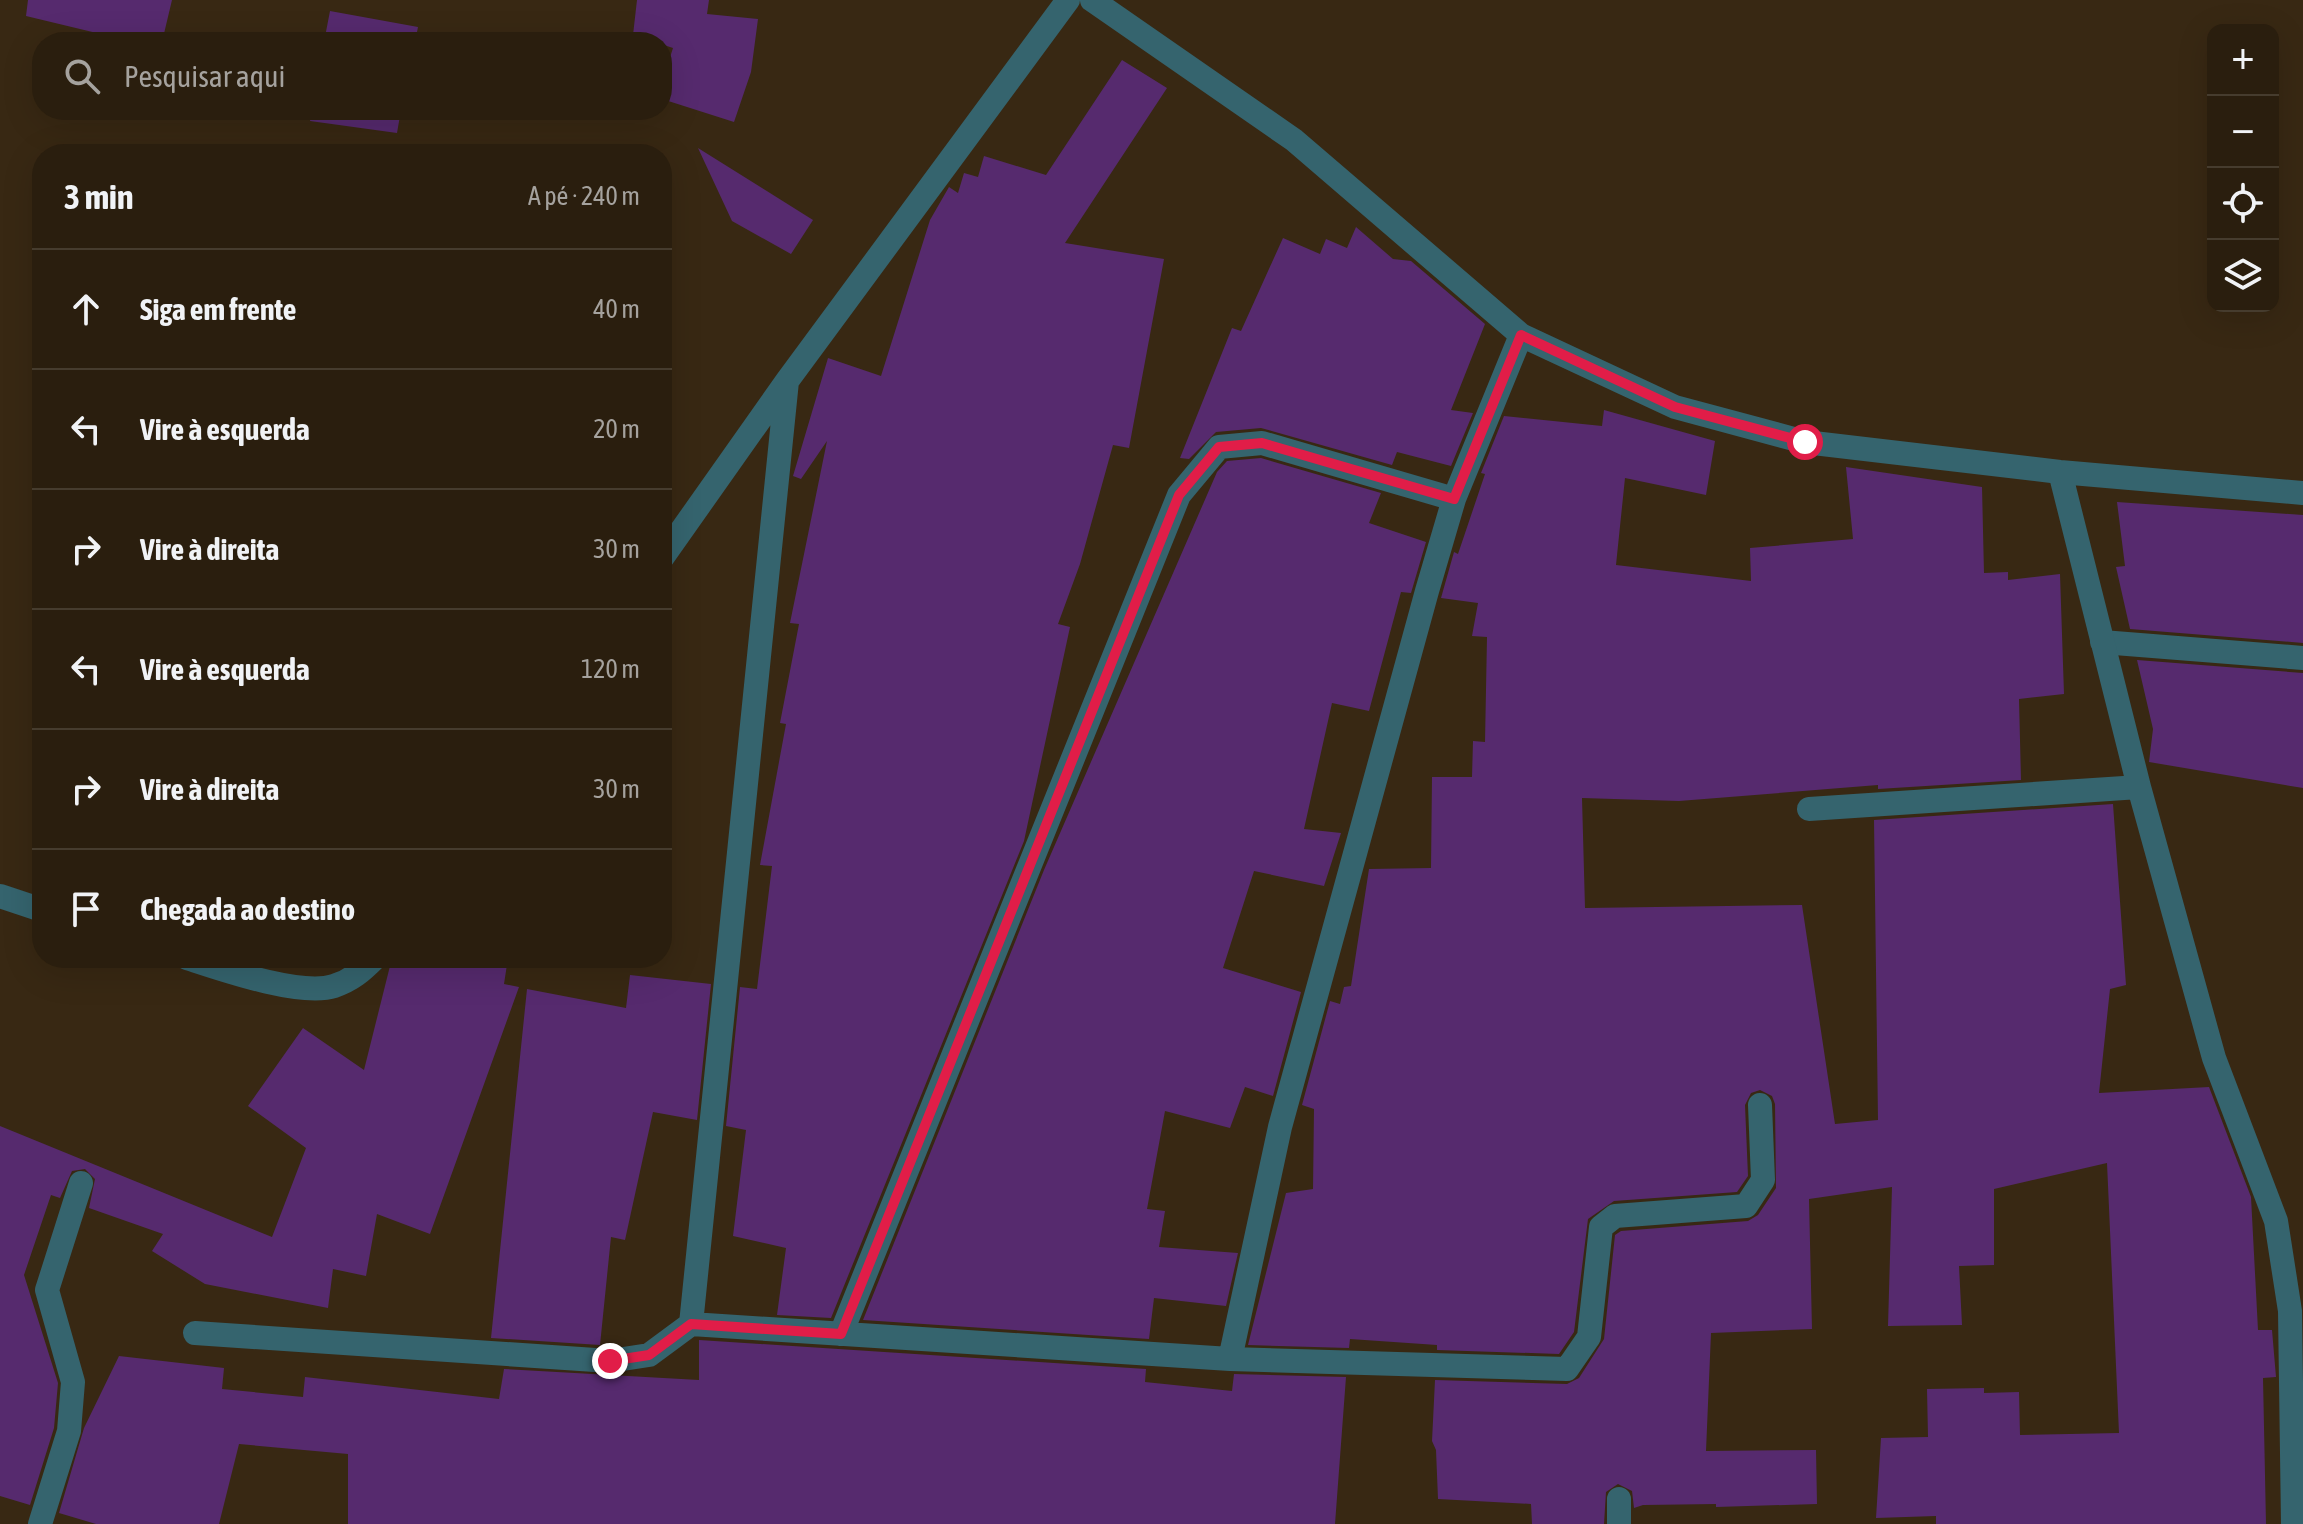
<!DOCTYPE html>
<html lang="pt">
<head>
<meta charset="utf-8">
<style>
  body { margin:0; font-family:"Asap Condensed",sans-serif; background:#362b1c; color:#f1f3f6 }
  .controls { position:absolute; right:24px; top:24px; display:grid; overflow:hidden; border-radius:16px; box-shadow:0 8px 32px #0002 }
  .controls button { width:72px; height:72px; display:grid; place-items:center; padding:0; border:0; border-bottom:2px solid #463c2e; background:#2a1e0e; color:#f1f3f6; font:40px sans-serif }
  .stop { position:absolute; width:24px; height:24px; margin:-18px; border:6px solid #e11d48; border-radius:50%; background:#fff }
  .stop.end { background:#e11d48; border-color:#fff; box-shadow:0 2px 8px #0008 }
  .list { margin:0; padding:0; list-style:none }
  h2 { display:flex; justify-content:space-between; align-items:center; height:104px; margin:0; padding:0 32px; font-size:34px }
  h2 small { font-size:26px; font-weight:400; color:#a5a29e }
  .list li { display:grid; grid-template-columns:52px 1fr auto; gap:24px; align-items:center; box-sizing:border-box; height:120px; padding:0 32px; border-top:2px solid #463c2e }
  .list b { display:block; font-size:30px; white-space:nowrap }
  .list em { font-size:26px; font-style:normal; color:#a5a29e }
  .icon { flex:none; width:44px; height:44px; fill:none; stroke:currentColor; stroke-width:2; stroke-linecap:round; stroke-linejoin:round }
  .map { position:relative; flex:none; width:2303px; height:1524px; overflow:hidden }
  .search { position:absolute; background:#2a1e0e; box-shadow:0 8px 32px #0002; left:32px; top:32px; width:640px; height:88px; display:flex; align-items:center; gap:20px; box-sizing:border-box; padding:0 28px; border-radius:32px; color:#a5a29e; font-size:30px }
  .panel { position:absolute; background:#2a1e0e; box-shadow:0 8px 32px #0002; left:32px; top:144px; width:640px; height:824px; border-radius:32px }
  .map>svg:first-child { display:block }
  .building { fill:#562a6e }
  .lines { fill:none; stroke-linecap:round; stroke-linejoin:round }
  .lane { stroke:#35646e; stroke-width:24 }
  .street { stroke:#35646e; stroke-width:24 }
  .route { stroke:#e11d48; stroke-width:10 }
</style>
</head>
<body>
<div class="map">
<svg width="2303" height="1524" viewBox="0 0 2303 1524">
  <rect width="100%" height="100%" fill="#382813"/>
  <path class="building" d="M28,0H172L162,42H134L26,16Z
    M637,0H709L707,14L758,19L751,72L734,122L662,99V82L673,48L633,35Z
    M330,11L418,27L415,42H324Z
    M1122,60L1167,88L1065,243L1164,259L1129,448L1113,445L1080,564L1058,624L1070,627L1024,841L831,1318L777,1315L786,1248L733,1236L746,1130L726,1126L740,987L757,989L772,866L760,865L786,724L780,723L799,624L790,623L827,441L801,479L793,476L828,358L881,376L930,220L949,187L958,193L964,173L978,177L984,156L1046,175Z
    M312,110H401L397,133L310,121Z
    M698,148L813,220L791,254L732,221Z
    M1356,227L1393,259L1411,261L1485,324L1451,410L1473,413L1451,466L1397,452L1392,465L1261,428L1216,432L1189,459L1180,458L1232,328L1241,331L1283,238L1320,254L1326,239L1347,248Z
    M1604,410L1715,441L1706,495L1625,478L1616,565L1751,581L1750,548L1853,539L1846,467L1982,487L1984,573L2008,572V580L2060,574L2064,694L2019,699L2021,780L1878,789V785L1679,801L1582,798L1585,908L1802,905L1835,1124L1878,1120L1874,820L2113,804L2126,985L2110,989L2099,1093L2209,1087L2251,1197L2258,1330H2272L2276,1377L2263,1378L2266,1524H1936V1516L1876,1518L1881,1438L1928,1437L1927,1389L1984,1388V1393L2019,1392L2020,1435L2119,1433L2107,1163L1994,1189V1265L1959,1266L1962,1325L1888,1326L1892,1187L1809,1199L1812,1329L1711,1333L1706,1451L1816,1450L1817,1504L1716,1507V1504L1643,1505L1634,1508L1632,1491L1618,1484L1606,1492L1604,1524H1532L1531,1504L1438,1499L1436,1450L1432,1441L1435,1380L1567,1384L1579,1378L1604,1339L1615,1235L1621,1231L1748,1221L1758,1215L1776,1188L1775,1104L1772,1096L1760,1090L1751,1093L1745,1105L1748,1176L1737,1192L1614,1201L1588,1219L1574,1332L1559,1354L1437,1350V1345L1350,1339L1349,1348L1248,1345L1286,1193L1313,1189L1314,1109L1302,1105L1330,1001L1340,1004L1344,987L1351,986L1369,869L1431,868L1432,777H1472L1473,741L1485,742L1487,637L1472,636L1478,603L1441,598L1454,552L1458,554L1485,474L1481,473L1504,416L1602,426Z
    M1261,458L1381,493L1369,523L1426,542L1411,593L1401,592L1369,711L1332,703L1304,829L1341,833L1324,886L1254,871L1223,968L1301,992L1273,1096L1245,1087L1230,1128L1165,1111L1147,1209L1165,1211L1159,1247L1238,1253L1226,1306L1154,1298L1149,1339L863,1320L1044,870L1217,472L1227,461Z
    M2117,502L2303,515V643L2130,629L2116,567L2125,566Z
    M2137,660L2303,673V788L2149,762L2153,729Z
    M392,958H508L504,984L519,987L430,1234L377,1214L366,1276L333,1269L328,1308L205,1284L152,1251L163,1234L89,1208L95,1179L85,1169L72,1171L60,1198L51,1195L24,1275L58,1383L54,1428L30,1505L0,1496V1126L272,1237L306,1148L248,1106L303,1028L364,1070Z
    M630,975L711,984L697,1120L653,1112L625,1240L611,1237L600,1345L491,1338L527,989L626,1008Z
    M699,1340L1146,1369L1145,1382L1232,1391L1234,1374L1346,1377L1335,1524H348V1454L239,1444L219,1524H96L59,1513L84,1428L119,1356L224,1368L222,1389L303,1397L305,1377L499,1399L504,1369L699,1380Z"/>
  <g class="lines">
    <path class="lane" d="M2102,642L2303,658"/>
    <path class="street" d="M1092,0L1294,140L1521,335L1675,407L1805,442L2060,472L2303,493
      M2060,472L2139,787L2214,1058L2276,1221L2290,1311L2293,1524
      M662,558L787,381L1068,0
      M1809,809L2139,787
      M0,896L42,910
      M187,958C221,969 301,997 334,986C352,980 362,971 375,958
      M691,1324L787,381
      M195,1333L610,1361L649,1355L691,1324L1230,1359L1567,1369L1589,1337L1601,1227L1615,1216L1746,1206L1763,1180L1760,1105
      M841,1334L1179,495L1219,447L1262,443L1454,499
      M1230,1359L1280,1127L1427,591L1454,499L1521,335
      M1619,1499V1524
      M40,1524L69,1431L73,1382L47,1290L81,1183"/>
  </g>
  <g class="lines">
    <path class="route" d="M610,1361L649,1355L691,1324L841,1334L1179,495L1219,447L1262,443L1454,499L1521,335L1675,407L1805,442"/>
  </g>
</svg>
<div class="controls">
<button>+</button>
<button>−</button>
<button><svg class="icon" aria-label="locate" viewBox="0 0 24 24"><circle cx="12" cy="12" r="6"/><path d="M12 2v4M12 18v4M2 12h4M18 12h4"/></svg></button>
<button><svg class="icon" aria-label="layers" viewBox="0 0 24 24"><path d="M12 4l9 5-9 5-9-5zM3 14l9 5 9-5"/></svg></button>
</div>
<div class="stop" style="left:1805px;top:442px"></div>
<div class="stop end" style="left:610px;top:1361px"></div>
<div class="search"><svg class="icon" aria-label="search" viewBox="0 0 24 24"><circle cx="10" cy="10" r="6"/><path d="M15 15l6 6"/></svg>Pesquisar aqui</div>
<section class="panel">
<h2>3 min<small>A pé · 240 m</small></h2>
<ul class="list">
<li><svg class="icon" aria-label="ahead" viewBox="0 0 24 24"><path d="M12 20V5M6 11l6-6 6 6"/></svg><div><b>Siga em frente</b></div><em>40 m</em></li>
<li><svg class="icon" aria-label="left" viewBox="0 0 24 24"><path d="M17 20v-9H6M10 6l-5 5 5 5"/></svg><div><b>Vire à esquerda</b></div><em>20 m</em></li>
<li><svg class="icon" aria-label="right" viewBox="0 0 24 24"><path d="M7 20v-9h11M14 6l5 5-5 5"/></svg><div><b>Vire à direita</b></div><em>30 m</em></li>
<li><svg class="icon" aria-label="left" viewBox="0 0 24 24"><path d="M17 20v-9H6M10 6l-5 5 5 5"/></svg><div><b>Vire à esquerda</b></div><em>120 m</em></li>
<li><svg class="icon" aria-label="right" viewBox="0 0 24 24"><path d="M7 20v-9h11M14 6l5 5-5 5"/></svg><div><b>Vire à direita</b></div><em>30 m</em></li>
<li><svg class="icon" aria-label="arrive" viewBox="0 0 24 24"><path d="M6 21V4h12l-3 4 3 4H6"/></svg><div><b>Chegada ao destino</b></div></li>
</ul>
</section>
</div>
</body>
</html>
